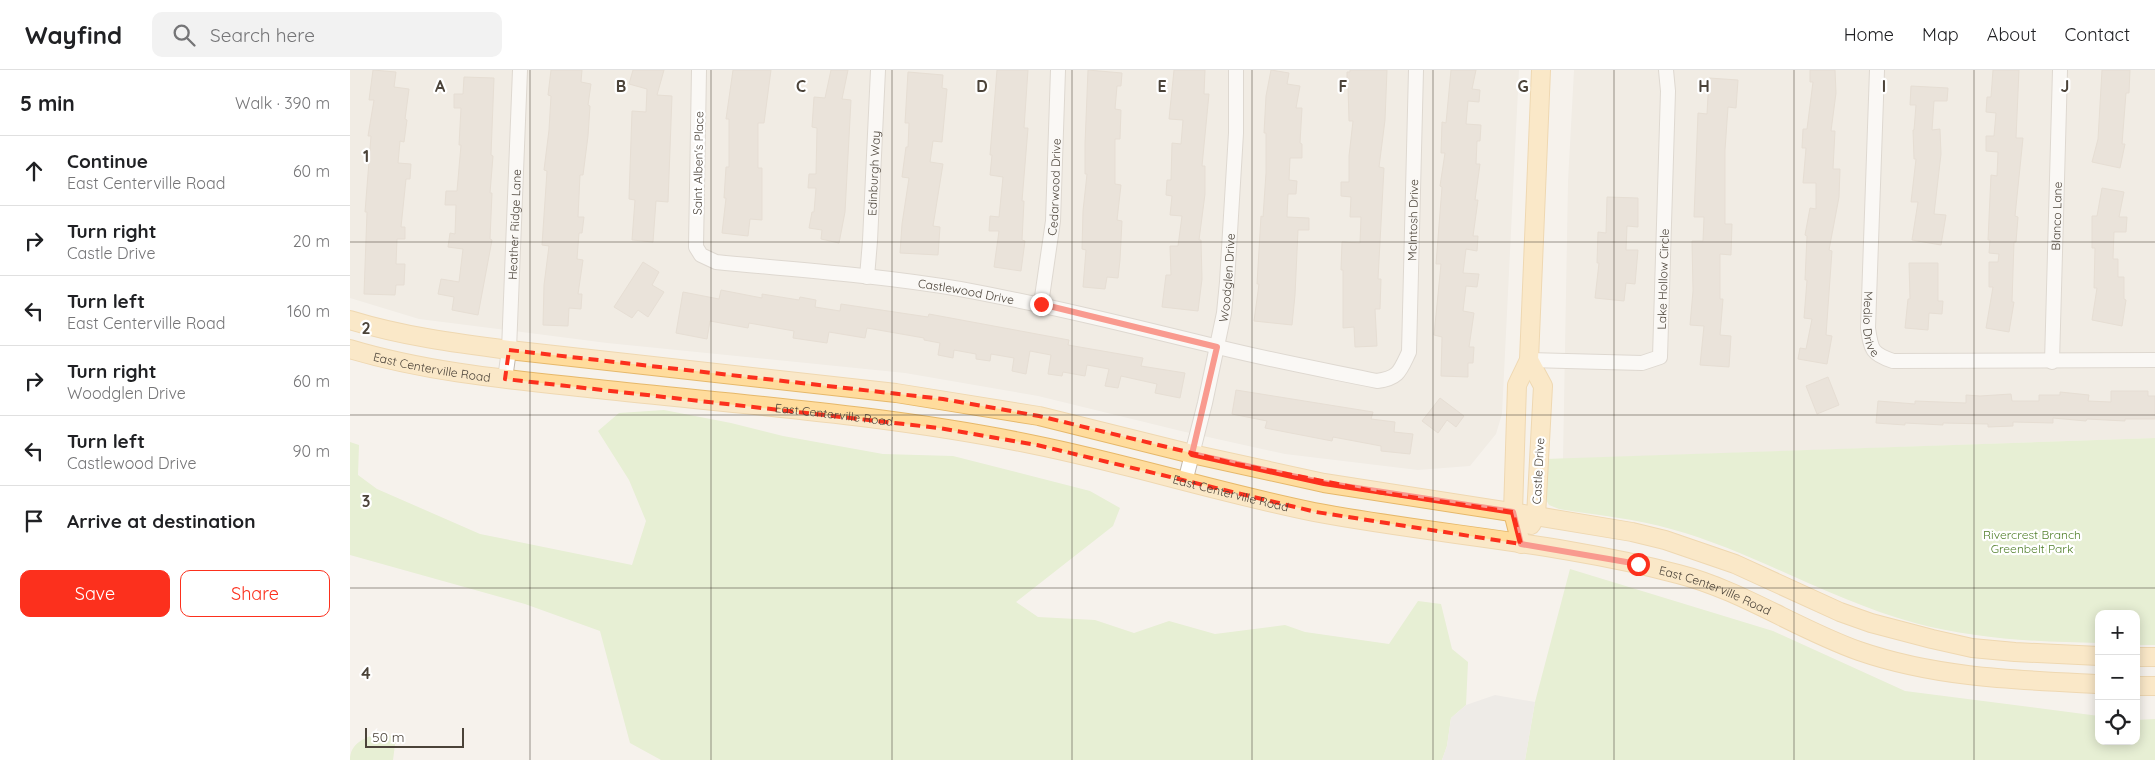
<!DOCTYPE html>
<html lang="en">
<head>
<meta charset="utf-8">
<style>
  body { margin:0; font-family:Quicksand,sans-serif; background:#f2f2f2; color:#202124 }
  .controls { position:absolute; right:15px; bottom:15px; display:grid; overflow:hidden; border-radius:10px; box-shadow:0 2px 12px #0003 }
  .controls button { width:45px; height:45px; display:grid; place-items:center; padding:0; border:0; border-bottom:1px solid #e0e0e0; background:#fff; color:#202124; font:25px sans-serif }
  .scale { position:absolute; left:15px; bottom:12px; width:99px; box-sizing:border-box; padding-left:5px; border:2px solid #4b4339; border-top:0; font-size:14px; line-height:18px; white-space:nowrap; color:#4b4339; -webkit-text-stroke:4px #fff; paint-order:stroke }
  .stop { position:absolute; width:15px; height:15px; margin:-11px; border:4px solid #fc301d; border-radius:50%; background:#fff }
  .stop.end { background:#fc301d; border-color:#fff; box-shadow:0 1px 5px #0008 }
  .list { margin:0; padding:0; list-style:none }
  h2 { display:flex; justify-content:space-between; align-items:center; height:65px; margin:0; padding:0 20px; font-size:21px }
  h2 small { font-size:16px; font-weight:400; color:#757577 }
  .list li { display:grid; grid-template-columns:32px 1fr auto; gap:15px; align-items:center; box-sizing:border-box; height:70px; padding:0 20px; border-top:1px solid #e0e0e0 }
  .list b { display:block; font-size:19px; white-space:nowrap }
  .list p { margin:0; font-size:16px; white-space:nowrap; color:#757577 }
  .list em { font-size:16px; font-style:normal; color:#757577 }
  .actions { display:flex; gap:10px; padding:15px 20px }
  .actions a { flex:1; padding:11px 0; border:1px solid #fc301d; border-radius:10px; text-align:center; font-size:18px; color:#fc301d }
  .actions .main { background:#fc301d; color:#fff }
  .icon { flex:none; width:28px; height:28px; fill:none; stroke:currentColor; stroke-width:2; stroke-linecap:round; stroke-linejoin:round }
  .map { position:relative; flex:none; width:1805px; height:690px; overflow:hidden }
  header { display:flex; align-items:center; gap:30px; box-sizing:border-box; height:70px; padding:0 25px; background:#fff; border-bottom:1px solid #e0e0e0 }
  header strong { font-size:24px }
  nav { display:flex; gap:28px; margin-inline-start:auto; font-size:18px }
  .search { width:350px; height:45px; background:#f2f2f2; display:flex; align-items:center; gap:12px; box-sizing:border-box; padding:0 18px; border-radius:10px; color:#757577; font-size:19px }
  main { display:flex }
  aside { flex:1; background:#fff }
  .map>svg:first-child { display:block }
  .residential { fill:#eae4da }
  .green { fill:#d5eab5 }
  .parking { fill:#e5e2e0 }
  .building { fill:#dbd0c4; stroke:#d3c5b4 }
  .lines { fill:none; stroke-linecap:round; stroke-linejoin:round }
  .minor-casing { stroke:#c2b9ae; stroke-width:16 }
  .major-casing { stroke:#e6b86a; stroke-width:20 }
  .minor { stroke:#fff; stroke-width:14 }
  .major { stroke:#ffdc9c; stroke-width:18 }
  .route { stroke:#fc301d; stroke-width:6 }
  .marked { fill:none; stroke:#fc301d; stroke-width:4; stroke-dasharray:10 6; stroke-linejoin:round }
  .grid { fill:none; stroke:#4b4339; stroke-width:1; stroke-opacity:0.55 }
  .labels { text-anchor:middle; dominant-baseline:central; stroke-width:4.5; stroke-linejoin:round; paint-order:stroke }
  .street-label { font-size:12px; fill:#4b4339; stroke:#fff }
  .park-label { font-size:12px; fill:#507f2a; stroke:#fff }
  .grid-label { font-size:16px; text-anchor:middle; font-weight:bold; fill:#4b4339; stroke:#fff; stroke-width:4.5; stroke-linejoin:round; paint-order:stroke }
</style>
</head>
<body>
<header>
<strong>Wayfind</strong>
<div class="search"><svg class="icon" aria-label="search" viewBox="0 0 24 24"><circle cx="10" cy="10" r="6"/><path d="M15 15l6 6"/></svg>Search here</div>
<nav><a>Home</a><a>Map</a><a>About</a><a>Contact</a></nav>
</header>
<main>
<aside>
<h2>5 min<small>Walk · 390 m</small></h2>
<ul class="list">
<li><svg class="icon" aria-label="ahead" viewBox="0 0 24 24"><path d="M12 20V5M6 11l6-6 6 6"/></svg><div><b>Continue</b><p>East Centerville Road</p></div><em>60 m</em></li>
<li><svg class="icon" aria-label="right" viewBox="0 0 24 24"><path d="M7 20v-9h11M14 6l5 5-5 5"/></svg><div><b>Turn right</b><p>Castle Drive</p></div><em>20 m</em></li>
<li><svg class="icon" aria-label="left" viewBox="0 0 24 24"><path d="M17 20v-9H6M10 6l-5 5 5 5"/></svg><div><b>Turn left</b><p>East Centerville Road</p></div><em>160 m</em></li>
<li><svg class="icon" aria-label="right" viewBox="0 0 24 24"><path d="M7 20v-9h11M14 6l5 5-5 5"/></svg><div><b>Turn right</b><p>Woodglen Drive</p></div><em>60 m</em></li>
<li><svg class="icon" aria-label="left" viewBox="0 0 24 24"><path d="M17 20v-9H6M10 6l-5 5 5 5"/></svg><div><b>Turn left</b><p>Castlewood Drive</p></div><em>90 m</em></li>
<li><svg class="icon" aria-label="arrive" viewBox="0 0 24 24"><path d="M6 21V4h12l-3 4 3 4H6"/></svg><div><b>Arrive at destination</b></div></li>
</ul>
<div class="actions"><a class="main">Save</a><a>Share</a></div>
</aside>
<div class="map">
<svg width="1805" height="690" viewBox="0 0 1805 690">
  <rect width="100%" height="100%" fill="#f6f2ec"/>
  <path class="residential" d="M0,0H1169L1152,344L1146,364L1120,396L1068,400L935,384L831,361L688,326L555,303L257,273L69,249L0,228Z
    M1224,0H1805V368L1213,389L1218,111Z"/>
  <path class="green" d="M314,340L381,353L433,366L533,384L603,386L740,421L770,438L763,456L666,532L688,547L745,550L784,563L819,551L865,564L935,555L955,562L1039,574L1068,531L1091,534L1102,579L1118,592L1116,635L1101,648L1097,676L1092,690H311L280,673L250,561L175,534L0,485V372L9,375L8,405L27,419L130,464L282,495L296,451L279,410L248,361L269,343Z
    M1805,368V575H1786V544H1749V573C1687,572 1625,569 1565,553C1480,530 1405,482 1321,459C1287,449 1245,445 1209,439L1199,435L1194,426L1195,389Z
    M1220,499L1423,561L1555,621L1749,646V671H1786V650L1805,649V690H1175L1185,632Z
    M28,663L46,667L43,690H0C0,673 15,668 28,663Z"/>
  <path class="parking" d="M1145,625L1185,632L1175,690H1092L1097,676L1101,648L1116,635Z"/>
  <path class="building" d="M23,0L46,2L44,17L59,19L55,49L57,50L54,72L50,71L48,93L61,94L60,109H56L51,157H55V169H47L46,194H55L54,215H46L45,225L14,224L17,142H15L21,66H18L24,30H19Z
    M201,0H232L231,12L241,14L238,35L240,36L238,66L233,105H230L228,147H234L232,163H229L227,189L233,190L228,224H232L231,239L219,238L218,256L193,255L194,215L199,176L192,175L197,101L194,100L199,60L201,26L198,25Z
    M283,0H314L307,25L322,26L318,132L306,131L303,172L282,170L285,130L279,129L282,41L296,42L297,19L279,14Z
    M383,0H421L414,53H408V98H412V150L400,149L398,166L372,163L376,128H374L376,97H379V49H376Z
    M481,0H498L492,29L501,30L495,142L489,173L471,169L472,160L459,158L462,142H464L466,118H458L459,104H466L467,58L462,57L464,27L475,28Z
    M647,0H678L674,58H678L672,131H674L672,170L675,171L671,201L644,197L649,161H639L640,146L649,147L653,107L640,105L642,85H640Z
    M738,0L772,3L771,16H767L765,39L771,40L770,69H765V114L771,115L767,150L772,151L770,190L768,208L757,207L755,219L733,217L736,180L732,179L733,141L737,104H735V74Z
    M824,0H855L854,24H859L852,96H855V124L849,170H851L852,209L848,241L812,237L816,205H821L820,176H828L832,146L820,145L822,126L816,125L817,110H821L822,73L831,74L833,50L819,49Z
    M921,0L939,3L937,14L950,16L946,38H952L950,73L952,74V88H940L939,110L947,111L946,124H938L937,147L959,148V160H948L945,225L942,255L904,251L909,214H907L911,146L913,147L916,103V63H914L916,26Z
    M1000,0H1037L1035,50L1029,97L1034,98L1028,209H1031L1030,239H1025L1027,276L1005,277L1004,257L993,258V200H991L992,172L1010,173L1011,147H1000L1001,127L991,126V112H999V86L1003,51H999L998,16H997V2H1000Z
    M1101,0H1126L1122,19L1130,20L1129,32L1118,31L1116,54L1131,55L1130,71H1127L1126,94H1130L1125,130H1128L1123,166H1128L1127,181L1116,179L1113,203L1129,204L1127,217L1116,216L1113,241L1124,243L1119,277H1124L1123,293H1118V307L1091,306L1092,267L1084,265L1091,194H1086L1092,117L1090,116L1095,83H1091L1092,52L1096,53Z
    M1460,0H1485L1486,23L1481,61H1485L1483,99H1490L1489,127L1479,180L1482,181L1476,265L1482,266L1477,294L1448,289L1450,278L1456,279L1462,249L1454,248L1457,210H1455L1457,166L1455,165L1460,138L1466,139V113H1453L1456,78H1452L1453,59H1457L1463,12H1460Z
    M1643,0H1669L1666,68H1673L1665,146L1668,147L1666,172H1664L1662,232H1664L1659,262L1636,258L1643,217H1639V192H1648L1649,184L1639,183L1640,170H1638L1641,105L1647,106L1648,82L1636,81V66H1644L1646,43L1636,42L1637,27H1641Z
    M1752,0H1780L1779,23H1776L1772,74H1775L1770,98L1742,92L1748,69Z
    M558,2L593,5L592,18L597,19L592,72L583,71L580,92L593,94L583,156L590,157L588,185L550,183L552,154L559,108L552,107L556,77H558L559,53H555Z
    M114,7L144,8L141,85L143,86L140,123H142L140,169L142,170L128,245L102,240L104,227L88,224L91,209L109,212L113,179L98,177L100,163L105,164L106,135H95L96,121H107L111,75H109L111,38H104V24H113Z
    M1359,8L1388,10L1386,38L1378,37L1375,80V154H1382L1381,185L1370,184V229H1373L1370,265L1381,266L1379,297L1350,295L1354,256L1340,255L1343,221L1342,171H1353L1354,147H1344L1348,43L1357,44Z
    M1561,16L1598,18L1597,31H1584L1582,60L1590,59L1591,84L1584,144L1596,145L1591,175L1562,170L1568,132H1561L1566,89H1564L1563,60H1564L1566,35H1560Z
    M1752,118L1774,122L1769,147H1777L1776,162H1764L1763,189H1768V207H1774V229L1776,230L1772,256L1742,250L1747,218H1744L1745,178H1742V146H1747Z
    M1257,127L1288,128V157L1277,156L1276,180H1288L1285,214L1276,213L1274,231L1245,228L1249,193H1247L1248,162L1256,163Z
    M293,192L309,202L302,215L314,222L298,247L288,240L282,248L264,237Z
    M1559,193H1588V231H1593L1592,244L1579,243L1578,260L1555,258L1558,229H1560Z
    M371,220L412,228V224L449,230L450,227L466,230L465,237L490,241L491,234L578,247L579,244L719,270L718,275L793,288L791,296L835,303L830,328L805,323L807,314L771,306L768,318L755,316L759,299L737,295L735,306L713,302L712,306L698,304L701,285L680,281L676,304L662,301L664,288L641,284L640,291L626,289V284L604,280L603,288L588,285L590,273L574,270V268L517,258L515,268L479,262L477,273L443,268L444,261L399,253L398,258L360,251L357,269L326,263L333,222L369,229Z
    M1478,307L1489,335L1467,344L1456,316Z
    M886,320L1023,342L1021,349L1045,352L1044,362L1063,364L1060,384L1031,381V376L983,367L982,371L915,358L917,351L882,344Z
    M1761,321H1798V326H1805V349H1775V351L1737,349L1736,351L1703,348V353L1663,352V356L1638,357V354L1593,353V355L1555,353V355L1526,353L1528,331L1565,334V331L1616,333V325L1630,326L1661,324L1662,331H1689V325H1710V322L1739,325L1738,331L1761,332Z
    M1090,328L1114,346L1106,357L1097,350L1088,363L1072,351Z"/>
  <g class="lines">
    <g class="minor-casing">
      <g id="minor">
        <path id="s1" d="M349,0L346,177L351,185L366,192C447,200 529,205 610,219C697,235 782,256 868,277C920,290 974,300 1027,311C1049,308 1050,301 1059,282L1066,0"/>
        <path id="s2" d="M1527,0L1518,258C1521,280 1522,284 1543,291L1805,290"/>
        <path id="s3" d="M517,207L520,171L528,0"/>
        <path id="s4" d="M691,234L703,151L708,0"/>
        <path id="s5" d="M1179,290L1292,293L1310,287L1318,21L1316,0"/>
        <path id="s6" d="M1702,292L1710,0"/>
        <path id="s7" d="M155,309L159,280L170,0"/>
        <path id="s8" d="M835,412L855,333L874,243L877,212L886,63V0"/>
      </g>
    </g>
    <g class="major-casing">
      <g id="major">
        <path d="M0,250C52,266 105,273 159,280L546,323L689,346L842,384L974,413L1186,446L1282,462L1315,470L1385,494L1490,542L1521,553L1582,569L1622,578L1665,582L1749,586"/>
        <path id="s9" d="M0,279C80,303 165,310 248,319C394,335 541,345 685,375C779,394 870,423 964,442C1085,465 1209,472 1328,504C1391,520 1447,559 1509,581C1587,608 1668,610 1749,614"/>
        <path d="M1179,290L1193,316L1186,446L1181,455"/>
        <path d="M1171,474L1163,442L1167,315L1179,290L1191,0"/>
        <path d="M1786,587H1805"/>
        <path d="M1786,616H1805"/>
      </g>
    </g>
    <use href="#minor" class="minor"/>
    <use href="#major" class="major"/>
  </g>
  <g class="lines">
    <path class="route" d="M691,234L867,277L842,384L974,413L1163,442L1171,474L1288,494"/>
  </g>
  <path d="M0 0H1805V690H0ZM159,280L593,329L689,346L887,394L1028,422L1163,442L1171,474L966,442L687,375L589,358L155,309Z" fill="#f6f2ec" fill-opacity=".55" fill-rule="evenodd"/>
  <path class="marked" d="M159,280L593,329L689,346L887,394L1028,422L1163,442L1171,474L966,442L687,375L589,358L155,309Z"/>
  <path class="grid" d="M180,0V690M361,0V690M542,0V690M722,0V690M902,0V690M1083,0V690M1264,0V690M1444,0V690M1624,0V690M0,172H1805M0,345H1805M0,518H1805"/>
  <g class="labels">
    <g class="street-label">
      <text transform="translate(348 93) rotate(-89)">Saint Alben's Place</text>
      <text stroke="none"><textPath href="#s3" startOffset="104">Edinburgh Way</textPath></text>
      <text stroke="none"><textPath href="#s4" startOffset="118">Cedarwood Drive</textPath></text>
      <text stroke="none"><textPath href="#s6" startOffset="146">Blanco Lane</textPath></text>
      <text stroke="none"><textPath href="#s1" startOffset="1054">McIntosh Drive</textPath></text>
      <text stroke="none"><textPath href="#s7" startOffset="155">Heather Ridge Lane</textPath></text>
      <text stroke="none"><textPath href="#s8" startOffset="209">Woodglen Drive</textPath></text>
      <text stroke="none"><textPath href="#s5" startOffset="210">Lake Hollow Circle</textPath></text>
      <text stroke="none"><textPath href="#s1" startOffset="455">Castlewood Drive</textPath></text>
      <text stroke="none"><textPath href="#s2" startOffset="254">Medio Drive</textPath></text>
      <text stroke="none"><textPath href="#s9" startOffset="84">East Centerville Road</textPath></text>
      <text stroke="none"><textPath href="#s9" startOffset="489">East Centerville Road</textPath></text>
      <text transform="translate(1188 401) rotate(-87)">Castle Drive</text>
      <text stroke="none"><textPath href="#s9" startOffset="894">East Centerville Road</textPath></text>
      <text stroke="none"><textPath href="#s9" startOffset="1389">East Centerville Road</textPath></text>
    </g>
    <g class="park-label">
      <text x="1682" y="464">Rivercrest Branch<tspan x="1682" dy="14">Greenbelt Park</tspan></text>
    </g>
  </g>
  <g class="grid-label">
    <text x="90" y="22">A</text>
    <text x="271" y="22">B</text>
    <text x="451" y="22">C</text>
    <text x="632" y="22">D</text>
    <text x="812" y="22">E</text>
    <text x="993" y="22">F</text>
    <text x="1173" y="22">G</text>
    <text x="1354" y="22">H</text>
    <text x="1534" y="22">I</text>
    <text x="1715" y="22">J</text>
    <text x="16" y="92">1</text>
    <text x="16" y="264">2</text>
    <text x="16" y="437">3</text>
    <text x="16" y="609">4</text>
  </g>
</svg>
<div class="controls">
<button>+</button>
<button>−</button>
<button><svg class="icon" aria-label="locate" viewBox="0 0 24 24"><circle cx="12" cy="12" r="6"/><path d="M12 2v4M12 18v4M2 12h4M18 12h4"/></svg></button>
</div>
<div class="scale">50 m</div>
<div class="stop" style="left:1288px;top:494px"></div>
<div class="stop end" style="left:691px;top:234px"></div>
</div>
</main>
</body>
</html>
